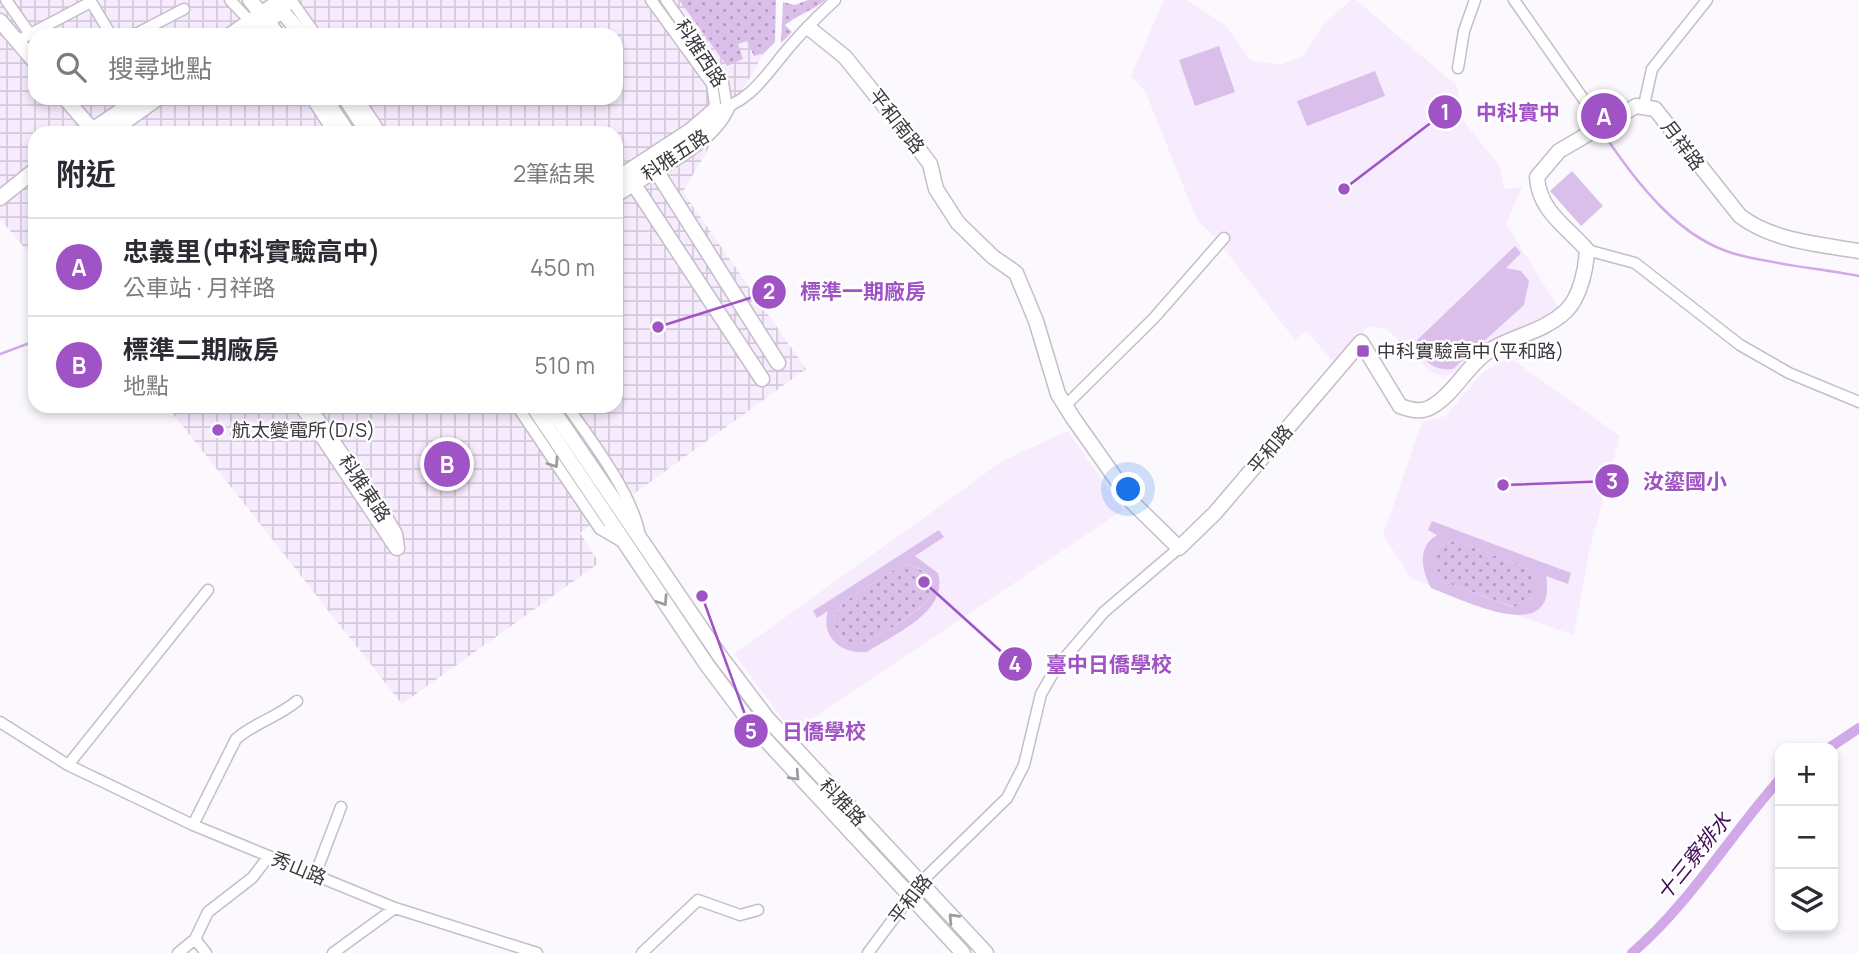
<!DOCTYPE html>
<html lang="zh-TW">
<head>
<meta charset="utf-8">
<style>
  body { margin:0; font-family:Manrope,"Noto Sans TC",sans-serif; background:#f7f7f7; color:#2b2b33 }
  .controls { position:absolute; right:21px; bottom:21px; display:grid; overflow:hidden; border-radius:14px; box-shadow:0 4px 10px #0003 }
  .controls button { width:63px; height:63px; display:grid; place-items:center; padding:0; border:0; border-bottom:2px solid #e1e1e2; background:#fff; color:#2b2b33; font:35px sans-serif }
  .you { position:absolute; left:1129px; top:490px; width:24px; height:24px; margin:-18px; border:5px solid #fff; border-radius:50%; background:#1a73e8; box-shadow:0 0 0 10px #1a73e833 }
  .badge { display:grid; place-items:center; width:46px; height:46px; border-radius:50%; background:#9f53c5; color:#fff; font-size:23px; font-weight:700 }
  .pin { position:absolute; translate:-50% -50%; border:4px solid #fff; box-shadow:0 2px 7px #0006 }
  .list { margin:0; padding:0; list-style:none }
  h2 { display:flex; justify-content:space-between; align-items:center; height:91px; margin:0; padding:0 28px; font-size:30px }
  h2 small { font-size:23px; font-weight:400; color:#7c7c81 }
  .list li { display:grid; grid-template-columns:46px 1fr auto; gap:21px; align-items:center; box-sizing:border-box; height:98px; padding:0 28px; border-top:2px solid #e1e1e2 }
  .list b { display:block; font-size:26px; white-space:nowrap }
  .list p { margin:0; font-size:23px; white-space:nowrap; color:#7c7c81 }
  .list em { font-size:23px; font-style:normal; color:#7c7c81 }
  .icon { flex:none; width:38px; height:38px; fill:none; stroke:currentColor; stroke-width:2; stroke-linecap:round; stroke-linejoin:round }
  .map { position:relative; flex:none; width:1859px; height:953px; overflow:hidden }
  .search { position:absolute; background:#fff; box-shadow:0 4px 10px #0003; left:28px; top:28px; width:595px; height:77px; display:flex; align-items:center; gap:18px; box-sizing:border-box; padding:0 24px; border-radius:21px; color:#7c7c81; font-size:26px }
  .panel { position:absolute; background:#fff; box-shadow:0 4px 10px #0003; left:28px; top:126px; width:595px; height:287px; border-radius:21px }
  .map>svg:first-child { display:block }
  .built { fill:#f7ebfe }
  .industrial { fill:url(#industrial-grid); fill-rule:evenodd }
  .green { fill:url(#green-dots) }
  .pitch { fill:#dbbfeb; fill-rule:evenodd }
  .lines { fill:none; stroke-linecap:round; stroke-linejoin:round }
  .stream { stroke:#d1a9e8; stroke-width:2.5 }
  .canal { stroke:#d1a9e8; stroke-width:10 }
  .minor-casing { stroke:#c5bdc9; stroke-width:13 }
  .tertiary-casing { stroke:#c5bdc9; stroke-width:17 }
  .minor { stroke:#fff; stroke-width:10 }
  .tertiary { stroke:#fff; stroke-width:14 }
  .oneway { stroke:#9e9c9e }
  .poi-dot { fill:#9f53c5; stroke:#fff; stroke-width:2.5 }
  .labels { text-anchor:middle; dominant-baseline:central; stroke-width:5; stroke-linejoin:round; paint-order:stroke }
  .street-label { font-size:19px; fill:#3c393e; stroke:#fff }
  .poi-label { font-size:19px; fill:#3c393e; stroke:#fff; text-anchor:start }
  .water-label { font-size:21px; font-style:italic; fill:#420e59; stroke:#fff }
  .leader { fill:none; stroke:#9f53c5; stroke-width:2.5 }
  .callout-dot { fill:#9f53c5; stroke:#fff; stroke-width:2.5 }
  .mark-label { font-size:21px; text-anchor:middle; font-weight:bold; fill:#fff }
  .callout-label { font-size:21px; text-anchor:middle; font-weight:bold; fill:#9f53c5; stroke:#fff; stroke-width:5; stroke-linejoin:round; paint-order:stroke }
</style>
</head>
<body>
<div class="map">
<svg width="1859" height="953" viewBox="0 0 1859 953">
  <defs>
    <pattern id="industrial-grid" width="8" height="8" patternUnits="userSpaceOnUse" patternTransform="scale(1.75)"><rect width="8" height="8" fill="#f7ebfe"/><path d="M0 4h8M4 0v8" fill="none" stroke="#d5cadb"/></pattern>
    <pattern id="green-dots" width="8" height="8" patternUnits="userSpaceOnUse" patternTransform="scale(1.75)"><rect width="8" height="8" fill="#dbbfeb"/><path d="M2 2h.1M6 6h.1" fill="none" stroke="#b39cc0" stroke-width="1.8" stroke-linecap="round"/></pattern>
  </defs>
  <rect width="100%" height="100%" fill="#fcf9fe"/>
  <path class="built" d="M1164,0H1187L1225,25L1250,60L1280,65L1303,56L1324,24L1351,0H1356L1457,86L1462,119L1500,167L1504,189L1522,187L1506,224L1560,310L1543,324L1487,346L1453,373L1443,377L1431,372L1387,329L1370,326L1334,362L1306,331L1295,340L1215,237L1197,220L1145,91L1131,76Z
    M1509,357L1620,436L1589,552L1574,635L1412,579L1383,535L1422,422L1446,416L1481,374Z
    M1068,431L1123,510L792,732L734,654L1004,460Z"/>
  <path class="industrial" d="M0,0H763L764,53L683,192L806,369L580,533L599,563L402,704L167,406H616V133H35V260L0,219ZM35,35H616V98H35Z"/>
  <path class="green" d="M679,0H776L775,42L764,53L754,56L747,41L738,44L743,59L727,66Z
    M808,0H825C816,9 799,14 785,25L792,32L781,43L783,2L795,5Z
    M1458,541L1528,569C1536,578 1539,589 1532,599L1514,607L1442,581L1433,561V553L1444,543Z
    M903,564C922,566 941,580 927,600C920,610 871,644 859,644C847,645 839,636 835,626L834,618L844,602Z"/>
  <path class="pitch" d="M1219,46L1235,92L1195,106L1179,60Z
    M1375,71L1385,96L1307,126L1297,101Z
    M1572,171L1603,206L1581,226L1550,191Z
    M1515,246L1521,253L1506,268L1521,271L1529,281L1524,305L1453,369C1438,371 1427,365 1420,352V347L1414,353L1409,348Z
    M1432,521L1571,573L1568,584L1546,576C1558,649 1462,599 1431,588C1421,569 1417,547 1437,535L1428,530ZM1458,541L1528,569L1535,582L1532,599L1513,607L1442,581L1433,561V553L1444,543Z
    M939,530L944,537L915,556L938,573C949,612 895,633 867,652C842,655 820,637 828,611L817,618L813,611ZM903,564C922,565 941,580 927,600C921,610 871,644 859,644C847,645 839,636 835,626L834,618L844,602Z"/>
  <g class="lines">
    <path class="stream" d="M1602,132C1637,182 1679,242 1743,256C1781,265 1821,269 1859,276
      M0,354L35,341"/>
    <path class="canal" d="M1829,748L1859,728
      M1632,953C1688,906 1731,834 1780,779"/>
    <g class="minor-casing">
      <path id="minor" d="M6,0L30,34
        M90,0L111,35
        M230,0L263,35
        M291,0L316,35
        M651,0L712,84L715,104L712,112C749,103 763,79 786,51C800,34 818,16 835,0
        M666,0L723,82L727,108
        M1514,0L1603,127
        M134,35L184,9
        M17,41L89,3
        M1458,68L1464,31L1475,0
        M311,98L334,133
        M358,98L381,133
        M1644,105L1652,69L1707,0
        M1587,250L1635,263L1740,345L1789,373L1859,402
        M1066,405L1154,318L1224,238
        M517,406L600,529L624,543
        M567,406C590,438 636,499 640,538
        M0,722L68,765L193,825L395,908L537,953
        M68,765L208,590
        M193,825L236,739C254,723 278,717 297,701
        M315,875L341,807
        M195,939L206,953
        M178,953L195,939L208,912L252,878L269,856
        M333,953L395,908
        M642,953L698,900L740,915L758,910
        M868,953L920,883L1007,798L1024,765L1041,694L1056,668L1104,612L1179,548"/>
    </g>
    <g class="tertiary-casing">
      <path id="tertiary" d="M250,0L278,35
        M276,4L302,35
        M0,21L35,62
        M809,28L845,57L918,148L930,164L936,189L958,223L993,257L1016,273L1036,321L1058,394L1073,418L1133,503L1179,548L1215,513L1361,342L1400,406C1410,410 1421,413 1431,407C1456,393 1469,361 1494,348C1519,334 1543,332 1566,311C1580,297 1586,270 1587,250C1566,226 1539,211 1537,177L1559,151L1636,106L1655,109L1740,216C1773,241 1818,244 1859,251
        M230,35L281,0
        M247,35L282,11L287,0
        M65,98L95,133
        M325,98L348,133
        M345,98L368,133
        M88,133L139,98
        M109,133L158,98
        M655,169L778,363
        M616,179L691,130L712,112
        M633,183L762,379
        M616,195C650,171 710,146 727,108
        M0,198L35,170
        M302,406L397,548L395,534L386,519L308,406
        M533,406L707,665L752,725L963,953
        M550,406L720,656L767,718L986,953"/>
    </g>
    <use href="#minor" class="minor"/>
    <use href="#tertiary" class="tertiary"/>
  </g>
  <defs><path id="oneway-chevron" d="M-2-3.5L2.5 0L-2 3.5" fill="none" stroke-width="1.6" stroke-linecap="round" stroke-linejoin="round" transform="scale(1.75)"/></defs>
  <g class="oneway">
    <use href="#oneway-chevron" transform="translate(554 463) rotate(56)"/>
    <use href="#oneway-chevron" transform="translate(663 601) rotate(56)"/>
    <use href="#oneway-chevron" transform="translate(795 776) rotate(47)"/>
    <use href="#oneway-chevron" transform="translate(953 918) rotate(-133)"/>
  </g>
  <g class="poi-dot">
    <rect x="1356" y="344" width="14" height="14" rx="3.5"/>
    <circle cx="218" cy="430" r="7"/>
  </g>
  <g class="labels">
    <g class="street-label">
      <text transform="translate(701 53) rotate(57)">科雅西路</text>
      <text transform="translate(897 121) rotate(52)">平和南路</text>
      <text transform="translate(1683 145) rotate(53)">月祥路</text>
      <text transform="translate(675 155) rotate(-34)">科雅五路</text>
      <text transform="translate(1270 449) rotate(-50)">平和路</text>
      <text transform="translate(365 488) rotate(56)">科雅東路</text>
      <text transform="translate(843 802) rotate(46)">科雅路</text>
      <text transform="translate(299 868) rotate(22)">秀山路</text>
      <text transform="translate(910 899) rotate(-52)">平和路</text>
    </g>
    <g class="poi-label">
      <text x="1377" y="351">中科實驗高中(平和路)</text>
      <text x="232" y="430">航太變電所(D/S)</text>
    </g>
    <g class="water-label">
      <text transform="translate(1693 856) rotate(-51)">十三寮排水</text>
    </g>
  </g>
  <path class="leader" d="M1344 189L1445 112M658 327L769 292M1503 485L1612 481M924 582L1015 664M702 596L751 731"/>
  <g class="callout-dot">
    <circle cx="1344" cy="189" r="7"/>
    <circle cx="658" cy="327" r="7"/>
    <circle cx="1503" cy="485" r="7"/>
    <circle cx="924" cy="582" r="7"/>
    <circle cx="702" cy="596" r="7"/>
    <circle cx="1445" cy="112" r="18"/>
    <circle cx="769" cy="292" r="18"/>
    <circle cx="1612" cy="481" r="18"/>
    <circle cx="1015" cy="664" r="18"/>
    <circle cx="751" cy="731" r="18"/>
  </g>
  <g class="mark-label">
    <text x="1445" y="120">1</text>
    <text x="769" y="299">2</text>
    <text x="1612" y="489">3</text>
    <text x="1015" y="672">4</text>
    <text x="751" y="739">5</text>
  </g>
  <g class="callout-label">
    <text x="1518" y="120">中科實中</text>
    <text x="863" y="299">標準一期廠房</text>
    <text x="1685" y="489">汝鎏國小</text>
    <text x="1109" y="672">臺中日僑學校</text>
    <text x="824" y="739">日僑學校</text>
  </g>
</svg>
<div class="controls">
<button>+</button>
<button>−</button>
<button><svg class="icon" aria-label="layers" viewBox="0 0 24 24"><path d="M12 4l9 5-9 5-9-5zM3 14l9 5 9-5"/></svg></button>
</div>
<div class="you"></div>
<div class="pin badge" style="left:1604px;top:116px">A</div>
<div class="pin badge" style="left:447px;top:464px">B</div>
<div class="search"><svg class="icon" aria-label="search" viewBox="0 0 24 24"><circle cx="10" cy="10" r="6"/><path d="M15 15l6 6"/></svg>搜尋地點</div>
<section class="panel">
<h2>附近<small>2筆結果</small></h2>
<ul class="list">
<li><span class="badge">A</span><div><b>忠義里(中科實驗高中)</b><p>公車站 · 月祥路</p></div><em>450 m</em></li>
<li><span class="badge">B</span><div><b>標準二期廠房</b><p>地點</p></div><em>510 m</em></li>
</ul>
</section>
</div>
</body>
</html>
